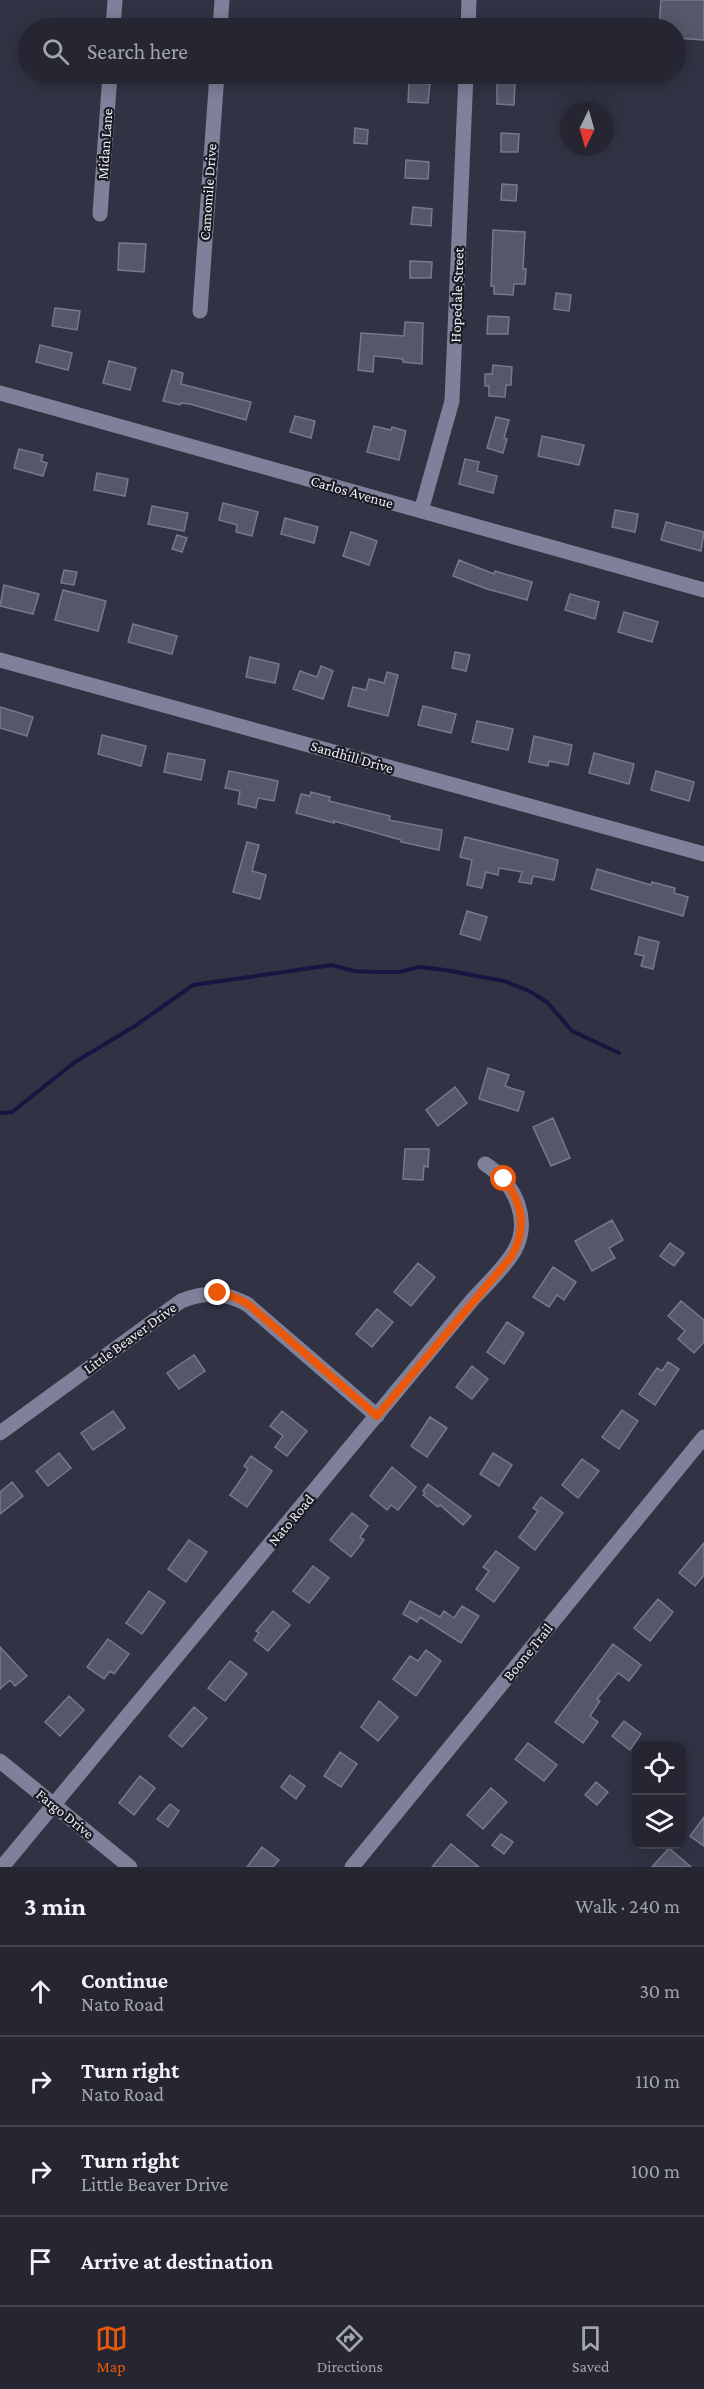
<!DOCTYPE html>
<html lang="en">
<head>
<meta charset="utf-8">
<style>
  body { margin:0; font-family:"Crimson Pro",serif; background:#31323e; color:#f1f3f6 }
  .controls { position:absolute; right:18px; bottom:18px; display:grid; overflow:hidden; border-radius:12px; box-shadow:0 3px 15px #0003 }
  .controls button { width:54px; height:54px; display:grid; place-items:center; padding:0; border:0; border-bottom:2px solid #42434d; background:#252632; color:#f1f3f6; font:30px sans-serif }
  .compass { position:absolute; left:560px; top:102px; width:54px; height:54px; border-radius:50%; background:#252632; box-shadow:0 3px 15px #0003; rotate:185deg }
  .stop { position:absolute; width:18px; height:18px; margin:-14px; border:4px solid #ea580c; border-radius:50%; background:#fff }
  .stop.end { background:#ea580c; border-color:#fff; box-shadow:0 2px 6px #0008 }
  .list { margin:0; padding:0; list-style:none }
  h2 { display:flex; justify-content:space-between; align-items:center; height:78px; margin:0; padding:0 24px; font-size:26px }
  h2 small { font-size:20px; font-weight:400; color:#a3a5ac }
  .list li { display:grid; grid-template-columns:39px 1fr auto; gap:18px; align-items:center; box-sizing:border-box; height:90px; padding:0 24px; border-top:2px solid #42434d }
  .list b { display:block; font-size:22px; white-space:nowrap }
  .list p { margin:0; font-size:20px; white-space:nowrap; color:#a3a5ac }
  .list em { font-size:20px; font-style:normal; color:#a3a5ac }
  .icon { flex:none; width:33px; height:33px; fill:none; stroke:currentColor; stroke-width:2; stroke-linecap:round; stroke-linejoin:round }
  .map { position:relative; flex:none; width:704px; height:1867px; overflow:hidden }
  .search { position:absolute; background:#252632; box-shadow:0 3px 15px #0003; left:18px; right:18px; top:18px; height:66px; display:flex; align-items:center; gap:15px; box-sizing:border-box; padding:0 21px; border-radius:33px; color:#a3a5ac; font-size:22px }
  .sheet { height:438px; background:#252632 }
  nav { display:flex; justify-content:space-around; align-items:center; box-sizing:border-box; height:84px; border-top:2px solid #42434d; background:#252632; font-size:16px; color:#a3a5ac }
  nav a { display:grid; justify-items:center; gap:3px }
  nav .on { color:#ea580c }
  .map>svg:first-child { display:block }
  .lines { fill:none; stroke-linecap:round; stroke-linejoin:round }
  .stream { stroke:#191441; stroke-width:4 }
  .building { fill:#56586a; stroke:#77788c; stroke-width:1.5 }
  .minor { stroke:#7f8099; stroke-width:15 }
  .route { stroke:#ea580c; stroke-width:8 }
  .labels { text-anchor:middle; dominant-baseline:central; stroke-width:4.5; stroke-linejoin:round; paint-order:stroke }
  .street-label { font-size:15px; fill:#ecedf8; stroke:#1a1a22 }
</style>
</head>
<body>
<div class="map">
<svg width="704" height="1867" viewBox="0 0 704 1867">
  <rect width="100%" height="100%" fill="#313243"/>
  <g class="lines">
    <path class="stream" d="M0,1113L12,1112L75,1062L135,1026L193,985L332,965L354,971L376,972H399L419,967L445,970L504,981L529,991L547,1002L572,1031L619,1053"/>
  </g>
  <path class="building" d="M661,0H704V40L675,38V28H659Z
    M409,83L430,84L428,103L408,102Z
    M497,83H515L514,105L497,104Z
    M355,128L368,130L367,144L354,143Z
    M501,133L519,134L518,152H501Z
    M406,160L429,162L428,179L405,178Z
    M502,184L517,185L516,201L501,200Z
    M413,207L432,209L431,226L411,224Z
    M493,230L525,232L523,269H526L525,284H514L513,295L494,294V286H491Z
    M119,243L146,244L144,272L118,270Z
    M410,261L432,262L431,278H410Z
    M556,293L571,295L569,311L554,309Z
    M55,308L80,311L77,330L52,326Z
    M488,316L509,317L508,334H487Z
    M405,322L423,323L422,364L403,362V359L374,356L373,372L358,370L361,333L404,336Z
    M40,345L72,353L68,370L36,362Z
    M109,361L136,368L130,390L103,383Z
    M493,365L512,367L511,385H506L505,397L489,396V386H485V374H492Z
    M172,370L183,373L181,384L251,402L246,420L190,404L181,403L180,405L163,401Z
    M295,416L315,421L311,438L290,432Z
    M496,417L509,420L504,438L507,439L503,453L487,448Z
    M374,426L391,430L392,427L406,431L399,460L367,452Z
    M542,436L584,445L579,465L538,456Z
    M19,449L43,455L41,461L47,463L43,476L14,468Z
    M465,459L479,462L477,471L497,476L493,493L459,484Z
    M97,473L128,479L125,496L94,490Z
    M223,503L258,512L252,536L236,532L237,525L219,520Z
    M152,506L188,513L184,531L148,524Z
    M615,510L638,514L635,532L612,527Z
    M285,518L318,527L314,543L281,534Z
    M666,522L704,532L701,551L661,540Z
    M351,532L377,541L369,565L343,556Z
    M177,535L187,538L182,552L172,549Z
    M459,560L494,574L495,571L532,582L527,600L487,589L453,576Z
    M64,570L77,572L74,585L61,583Z
    M4,585L39,594L33,614L0,606Z
    M63,590L106,601L98,631L55,620Z
    M570,594L599,602L595,619L565,610Z
    M624,612L658,622L652,642L618,632Z
    M133,624L177,636L172,654L128,642Z
    M455,652L470,655L466,671L452,668Z
    M250,657L279,664L275,683L246,677Z
    M321,666L333,671L323,699L293,689L300,671L317,677Z
    M387,672L398,675L388,716L348,706L353,687L366,690L369,679L384,683Z
    M423,706L456,714L451,733L418,725Z
    M0,707L33,717L27,736L0,728Z
    M477,721L513,729L508,750L472,742Z
    M102,735L146,746L141,766L98,754Z
    M534,736L572,745L568,765L549,761L548,766L529,762Z
    M168,753L205,760L201,780L164,772Z
    M594,753L634,764L629,784L589,773Z
    M229,771L278,781L274,801L258,798L256,808L238,804L240,791L225,788Z
    M656,771L694,782L689,801L651,790Z
    M311,792L330,797L329,801L390,816L389,820L442,830L439,850L401,842V840L334,821V823L296,813L301,794L310,796Z
    M465,837L558,860L554,880L533,876L531,884L519,882L522,872L499,868L498,875L486,872L482,888L467,885L472,860L460,857Z
    M247,842L259,845L252,871L266,875L260,899L233,892Z
    M597,869L651,885L652,882L675,888L674,893L688,897L683,916L591,889Z
    M467,911L487,917L480,940L460,934Z
    M639,937L659,942L653,969L641,966L644,956L635,954Z
    M488,1068L509,1075L505,1086L524,1092L518,1111L479,1099Z
    M455,1087L467,1103L438,1126L426,1110Z
    M553,1118L570,1158L551,1166L533,1127Z
    M405,1149H429L428,1167L424,1166L423,1180L403,1179Z
    M612,1220L623,1240L609,1248L615,1258L592,1271L575,1241Z
    M670,1243L684,1253L674,1266L660,1256Z
    M418,1263L435,1277L411,1306L394,1292Z
    M553,1267L576,1282L564,1300L557,1295L549,1307L533,1297Z
    M681,1301L704,1320V1342L694,1353L678,1339L685,1331L668,1316Z
    M377,1309L393,1322L372,1347L356,1334Z
    M507,1322L524,1333L504,1364L487,1352Z
    M194,1355L205,1371L179,1389L167,1373Z
    M668,1362L679,1369L655,1405L639,1394L657,1368L662,1371Z
    M472,1366L488,1379L472,1399L456,1387Z
    M622,1410L638,1421L619,1449L602,1437Z
    M113,1411L125,1428L93,1450L81,1433Z
    M282,1411L307,1431L287,1456L275,1447L283,1436L270,1426Z
    M430,1417L447,1428L427,1457L411,1446Z
    M59,1453L71,1468L48,1486L36,1471Z
    M493,1453L512,1465L499,1486L480,1474Z
    M251,1456L272,1471L247,1507L230,1495L248,1469L244,1466Z
    M582,1459L599,1471L578,1498L562,1485Z
    M392,1467L416,1487L398,1510L391,1505L387,1510L370,1496Z
    M12,1482L23,1496L0,1514V1492Z
    M428,1484L471,1516L463,1525L440,1505L438,1507L423,1495L425,1493L423,1491Z
    M541,1497L563,1513L535,1550L519,1537L538,1511L533,1508Z
    M352,1513L368,1526L360,1537L364,1540L351,1557L330,1540Z
    M189,1540L207,1552L186,1582L168,1569Z
    M704,1543V1575L695,1586L679,1573Z
    M496,1551L519,1568L494,1602L476,1589L489,1571L483,1567Z
    M313,1566L329,1578L309,1603L293,1591Z
    M149,1591L165,1602L142,1634L126,1623Z
    M658,1599L673,1612L650,1641L634,1628Z
    M410,1601L440,1617L444,1611L454,1618L462,1606L479,1616L461,1643L420,1617L417,1622L403,1614Z
    M273,1611L290,1625L268,1651L254,1640L259,1633L256,1631Z
    M108,1639L129,1654L114,1674L110,1671L104,1679L87,1667Z
    M613,1644L641,1665L629,1681L618,1673L597,1699L600,1701L590,1716L598,1722L583,1743L555,1722Z
    M0,1647L27,1676L15,1686L10,1680L0,1689Z
    M426,1650L441,1661L416,1696L393,1679L410,1656L418,1661Z
    M230,1661L247,1674L225,1701L208,1688Z
    M69,1696L84,1710L60,1736L45,1722Z
    M379,1701L398,1717L378,1741L361,1727Z
    M194,1707L207,1718L182,1747L169,1736Z
    M624,1721L641,1734L630,1750L612,1736Z
    M528,1743L557,1765L544,1781L515,1759Z
    M340,1752L357,1764L341,1787L324,1776Z
    M290,1775L305,1786L296,1799L281,1787Z
    M140,1776L155,1788L134,1815L119,1803Z
    M596,1782L608,1792L597,1805L585,1795Z
    M491,1788L507,1802L483,1829L467,1815Z
    M170,1804L179,1811L168,1827L157,1819Z
    M704,1817V1846L690,1836Z
    M501,1834L513,1842L504,1854L492,1845Z
    M451,1844L479,1867H432Z
    M262,1847L279,1860L273,1867H247Z
    M669,1848L691,1867H652Z"/>
  <g class="lines">
    <path class="minor" d="M113,28L115,0
      M220,28L222,0
      M468,28L469,0
      M100,214L110,74
      M200,311L217,74
      M0,393L704,590
      M421,511L452,401L466,74
      M0,660L704,854
      M0,1433L181,1301C206,1291 224,1292 247,1304L377,1416
      M0,1761L130,1867
      M2,1867L473,1299C486,1285 500,1272 511,1256C534,1224 516,1183 485,1164
      M352,1867L704,1437"/>
  </g>
  <g class="lines">
    <path class="route" d="M218,1293L234,1297L248,1304L377,1416L511,1257C527,1230 523,1204 504,1179"/>
  </g>
  <g class="labels">
    <g class="street-label">
      <text transform="translate(105 144) rotate(-86)">Midan Lane</text>
      <text transform="translate(208 192) rotate(-86)">Camomile Drive</text>
      <text transform="translate(457 295) rotate(-88)">Hopedale Street</text>
      <text transform="translate(352 492) rotate(16)">Carlos Avenue</text>
      <text transform="translate(352 757) rotate(16)">Sandhill Drive</text>
      <text transform="translate(130 1338) rotate(-36)">Little Beaver Drive</text>
      <text transform="translate(291 1520) rotate(-50)">Nato Road</text>
      <text transform="translate(528 1652) rotate(-51)">Boone Trail</text>
      <text transform="translate(65 1814) rotate(39)">Fargo Drive</text>
    </g>
  </g>
</svg>
<div class="controls">
<button><svg class="icon" aria-label="locate" viewBox="0 0 24 24"><circle cx="12" cy="12" r="6"/><path d="M12 2v4M12 18v4M2 12h4M18 12h4"/></svg></button>
<button><svg class="icon" aria-label="layers" viewBox="0 0 24 24"><path d="M12 4l9 5-9 5-9-5zM3 14l9 5 9-5"/></svg></button>
</div>
<svg class="compass" viewBox="-18 -18 36 36"><path d="M0-13l5 13h-10z" fill="#e53935"/><path d="M0 13l5-13h-10z" fill="#a3a5ac"/></svg>
<div class="stop" style="left:504px;top:1179px"></div>
<div class="stop end" style="left:218px;top:1293px"></div>
<div class="search"><svg class="icon" aria-label="search" viewBox="0 0 24 24"><circle cx="10" cy="10" r="6"/><path d="M15 15l6 6"/></svg>Search here</div>
</div>
<section class="sheet">
<h2>3 min<small>Walk · 240 m</small></h2>
<ul class="list">
<li><svg class="icon" aria-label="ahead" viewBox="0 0 24 24"><path d="M12 20V5M6 11l6-6 6 6"/></svg><div><b>Continue</b><p>Nato Road</p></div><em>30 m</em></li>
<li><svg class="icon" aria-label="right" viewBox="0 0 24 24"><path d="M7 20v-9h11M14 6l5 5-5 5"/></svg><div><b>Turn right</b><p>Nato Road</p></div><em>110 m</em></li>
<li><svg class="icon" aria-label="right" viewBox="0 0 24 24"><path d="M7 20v-9h11M14 6l5 5-5 5"/></svg><div><b>Turn right</b><p>Little Beaver Drive</p></div><em>100 m</em></li>
<li><svg class="icon" aria-label="arrive" viewBox="0 0 24 24"><path d="M6 21V4h12l-3 4 3 4H6"/></svg><div><b>Arrive at destination</b></div></li>
</ul>
</section>
<nav>
<a class="on"><svg class="icon" aria-label="map" viewBox="0 0 24 24"><path d="M3 6l6-2 6 2 6-2v14l-6 2-6-2-6 2zM9 4v14M15 6v14"/></svg>Map</a>
<a><svg class="icon" aria-label="directions" viewBox="0 0 24 24"><path d="M12 3l9 9-9 9-9-9zM9 14v-3h6M13 9l2 2-2 2"/></svg>Directions</a>
<a><svg class="icon" aria-label="saved" viewBox="0 0 24 24"><path d="M7 4h10v16l-5-4-5 4z"/></svg>Saved</a>
</nav>
</body>
</html>
